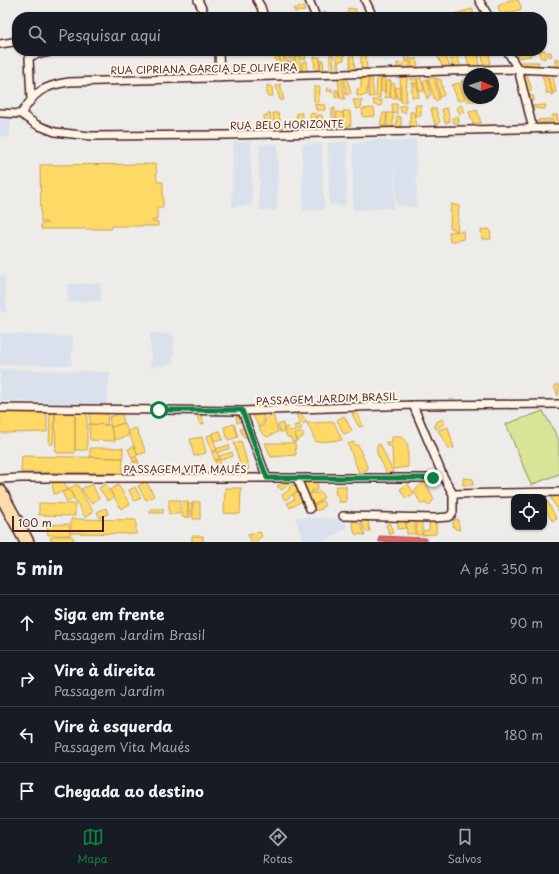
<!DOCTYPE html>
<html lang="pt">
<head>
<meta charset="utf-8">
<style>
  body { margin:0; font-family:"Playpen Sans",sans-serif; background:#20242c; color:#f1f3f6 }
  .controls { position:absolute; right:12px; bottom:12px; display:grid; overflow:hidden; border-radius:8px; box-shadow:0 1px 3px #0004 }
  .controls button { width:36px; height:36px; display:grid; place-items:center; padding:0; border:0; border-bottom:1px solid #363941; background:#171b24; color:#f1f3f6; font:20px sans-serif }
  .compass { position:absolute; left:463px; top:68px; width:36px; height:36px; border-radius:50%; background:#171b24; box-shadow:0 1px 3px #0004; rotate:92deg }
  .scale { position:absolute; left:12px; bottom:10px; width:92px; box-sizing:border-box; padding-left:4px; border:2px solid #4a1f2b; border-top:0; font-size:11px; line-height:14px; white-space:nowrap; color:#4a1f2b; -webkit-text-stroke:3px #fcf5e5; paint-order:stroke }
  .stop { position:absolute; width:12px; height:12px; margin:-9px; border:3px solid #0b8043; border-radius:50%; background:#fff }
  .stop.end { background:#0b8043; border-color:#fff; box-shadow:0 1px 4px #0008 }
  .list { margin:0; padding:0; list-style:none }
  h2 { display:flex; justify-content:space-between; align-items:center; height:52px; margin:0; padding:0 16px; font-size:17px }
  h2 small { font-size:13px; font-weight:400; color:#9ea1a6 }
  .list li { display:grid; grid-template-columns:26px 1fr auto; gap:12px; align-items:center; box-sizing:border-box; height:56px; padding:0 16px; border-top:1px solid #363941 }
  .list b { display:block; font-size:15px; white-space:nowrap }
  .list p { margin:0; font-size:13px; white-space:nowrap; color:#9ea1a6 }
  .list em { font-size:13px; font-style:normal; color:#9ea1a6 }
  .icon { flex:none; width:22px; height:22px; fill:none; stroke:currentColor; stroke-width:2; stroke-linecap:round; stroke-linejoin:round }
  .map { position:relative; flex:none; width:559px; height:542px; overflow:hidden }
  .search { position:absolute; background:#171b24; box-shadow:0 1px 3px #0004; left:12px; right:12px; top:12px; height:44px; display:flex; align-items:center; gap:10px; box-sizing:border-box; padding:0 14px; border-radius:16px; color:#9ea1a6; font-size:15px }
  .sheet { height:276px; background:#171b24 }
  nav { display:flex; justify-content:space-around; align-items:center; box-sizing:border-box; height:56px; border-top:1px solid #363941; background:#171b24; font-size:11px; color:#9ea1a6 }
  nav a { display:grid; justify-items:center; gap:2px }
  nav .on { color:#0b8043 }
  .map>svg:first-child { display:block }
  .built { fill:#dae1ec }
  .green { fill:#d8e597; stroke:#918261 }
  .homes { fill:#ffd966; stroke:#c9a154 }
  .shops { fill:#e06666; stroke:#b35154 }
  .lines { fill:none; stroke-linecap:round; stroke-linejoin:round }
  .street-casing { stroke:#4a1f2b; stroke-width:10 }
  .highway-casing { stroke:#4a1f2b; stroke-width:16 }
  .street { stroke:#fcf5e5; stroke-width:7 }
  .highway { stroke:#faddab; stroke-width:13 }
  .route { stroke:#0b8043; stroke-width:5 }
  .labels { text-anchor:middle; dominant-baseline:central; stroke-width:4; stroke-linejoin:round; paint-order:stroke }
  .street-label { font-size:10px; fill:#4a1f2b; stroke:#fcf5e5 }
</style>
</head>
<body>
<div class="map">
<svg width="559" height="542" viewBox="0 0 559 542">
  <rect width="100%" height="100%" fill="#edece8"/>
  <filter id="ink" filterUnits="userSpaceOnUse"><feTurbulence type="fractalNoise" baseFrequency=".025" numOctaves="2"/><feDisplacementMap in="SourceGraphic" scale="8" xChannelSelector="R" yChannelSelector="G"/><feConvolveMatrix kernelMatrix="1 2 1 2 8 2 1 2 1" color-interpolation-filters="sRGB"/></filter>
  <g filter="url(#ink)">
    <path class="built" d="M0,120H11L10,137H0Z
      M378,139L395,142L416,139L417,208L396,205L395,158L394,208L353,210V144Z
      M251,141L252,205L232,207L233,142Z
      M348,142L346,207L329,204L328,143Z
      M322,143L324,210H303L302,144Z
      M278,144L277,211L259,210V145Z
      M0,275L5,276L6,312H0Z
      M101,283V301L68,302L67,284Z
      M150,332L174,335L173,363L151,368Z
      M0,333L73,337L71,365H0Z
      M0,369L110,372L107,404L0,401Z
      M295,517L345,519L347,528L323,542H305L301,535Z"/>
    <path class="green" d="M543,411L559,440V474L531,485L506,424Z"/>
    <path class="homes" d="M510,0H518L522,9L501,15L498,6Z
      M303,6L305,11L295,12L293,9Z
      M348,8L356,9L355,16H348Z
      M472,9L475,17H455L454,14Z
      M323,12L330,13L331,17H325Z
      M542,50H545V59L540,57V51H542Z
      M302,51L307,52L305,60L301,59Z
      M337,51L344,52V60L339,61L340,70L337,68Z
      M353,51L355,70L350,69V53Z
      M449,51L456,52L461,68L453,70Z
      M473,51H479V68H469L466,53Z
      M482,51H489L490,64H483Z
      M517,51H529L531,56L517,58Z
      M409,52L410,60H405L404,53Z
      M547,52H551L552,56L548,57Z
      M444,53L450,67L443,68L437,55Z
      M279,54H283L286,71H282Z
      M289,54V59L286,60L284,55Z
      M299,54L301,73H297L295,55Z
      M330,54H333L334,70H330Z
      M294,55V64H291V56Z
      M361,55H366L367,70H361Z
      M275,56L279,57L281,74L276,72Z
      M314,57H320L319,72H315Z
      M555,58L559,59V67L555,66Z
      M411,59H417L418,69H412Z
      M321,60H323L324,71H320Z
      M286,61L290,62L291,73H287Z
      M307,61V72H302V62Z
      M404,61L410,62V70H404Z
      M516,62H539L537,67L518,68Z
      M397,63L402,64V70L397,71Z
      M542,74L546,75L553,95H551L549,92L547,94Z
      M527,75L532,90L527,93L522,78Z
      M407,77L406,102H401L400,78Z
      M434,77L439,99L435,101L428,78Z
      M553,77L556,92L553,93L548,79Z
      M344,78L347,79L351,93L346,95Z
      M361,78H368L367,95L357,96V89L361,88Z
      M369,78H372L374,97H369Z
      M377,78H381L380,98L376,97Z
      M381,78H385V92L381,91Z
      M416,78L418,83L411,84L410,79Z
      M421,78L424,91H419L417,79Z
      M436,78L441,80L444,95L440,97Z
      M338,79H342L345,99L340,98Z
      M427,79L431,94L427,99L423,81Z
      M391,80L390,97L385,98V82Z
      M469,80V98H475V101H467L461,81Z
      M391,83L395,84V99L390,97Z
      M459,83L465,99L458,101L452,85Z
      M280,84L284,100H280L276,86Z
      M267,85L272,87L273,96H267Z
      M412,85H417L419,97H412Z
      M314,87H320L319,102L314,101Z
      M400,87V100L397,98L395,88Z
      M328,88L332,89V92L327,91Z
      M335,90H338L339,97L335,98Z
      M528,95L533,96L534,100L530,101Z
      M353,100H362L361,108L356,109Z
      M373,100H382L381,106L374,105Z
      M315,104L325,105V110H316Z
      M392,104H397V114L393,113Z
      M406,105L405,113L401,112L400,106Z
      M415,105H421V116H416Z
      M461,105L465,112L460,114L457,108Z
      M546,105L545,109L533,108L532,106Z
      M335,108V126L332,127V109Z
      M374,108L375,116L363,117L362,109Z
      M447,108L450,121L445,123L442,109Z
      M431,109H436L440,122L435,125Z
      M477,110L481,123L473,124L469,112Z
      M343,111H350L351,125L344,127Z
      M337,112L343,113L344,127L336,126Z
      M410,112H414L416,126H410Z
      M270,113L272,127L265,128L264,116Z
      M273,113H278L283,128L274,127Z
      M297,113H302V126L296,123Z
      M310,113L316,114V124L310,123Z
      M383,113H387L385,126H380Z
      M387,113H393V129L387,127Z
      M318,115H322L323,120H317Z
      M552,115H557L558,123H552Z
      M397,116L401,117V127L396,128Z
      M458,116L459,123H454L452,118Z
      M550,119V122L538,123V120Z
      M318,122H325L327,126L317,127Z
      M156,164L157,182H163V208H157V220H152V222H158V226H112L111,229H41V224L47,223V222H41L40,165Z
      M451,204L459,206L457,231L450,228Z
      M490,229L491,239H482L481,230Z
      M464,231L463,239L450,242L449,232Z
      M557,384L559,387L558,396L554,386Z
      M0,411H47V432L0,433Z
      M90,412L108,413L107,425L90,424Z
      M357,412L363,426L359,427L352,414Z
      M50,413H55L53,444H49Z
      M55,413H75V453H56Z
      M75,413H87V450H75Z
      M122,413L124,423L111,427L109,417Z
      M201,414L204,424L200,425L197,416Z
      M252,414H263L264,421L259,427Z
      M273,414L278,432L267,437L261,432L259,428L263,426L266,418Z
      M296,415H302L307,422L302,424Z
      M241,416L242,421L237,423L236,417Z
      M344,416L352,431L344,434L337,420Z
      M443,419L445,423L436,429L434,425L437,424L436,422Z
      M334,422L342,440L316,442L307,423Z
      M124,423L128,431V436L115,440L111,427Z
      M283,423L284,432H280L278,425Z
      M89,424L110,425L115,441L90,440Z
      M234,424L238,437L228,440L224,427Z
      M299,424L302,429L297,431L294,426Z
      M246,427L249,436L244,438L240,429Z
      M287,427L290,431L294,430L297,441L293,442L290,437H287L284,428Z
      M448,427L454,448L448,449L438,430Z
      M136,428L146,452L138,455L128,431Z
      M220,431L223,440H214L212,433Z
      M303,432V437L297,440L295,434Z
      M212,434L217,451L212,452L207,436Z
      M202,437L206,453L194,456L190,439Z
      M392,437H402L408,445V467L393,469L392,446H387L386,442H392Z
      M241,441L249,469L242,471L234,443Z
      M353,442L355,445H358L368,469L359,473L348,444Z
      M265,443H295L296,455L271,457Z
      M380,444L393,472L387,474L377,453V445Z
      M229,445L230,448L217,453L216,449Z
      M134,446L138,455L132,458L128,449Z
      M90,448H123V458L90,457Z
      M217,451L219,459L215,461L212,452Z
      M232,452L233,456L221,460L219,456Z
      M22,456L123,458L122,473L21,472Z
      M136,457L138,460L133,462L132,459Z
      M219,459L223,470L219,472L215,461Z
      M138,461L141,469L137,471L133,463Z
      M131,464L134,472L129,473L126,466Z
      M463,478L473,479V485H463Z
      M315,480L318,486L316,491L312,490V493L307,496L301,482L306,481L308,484Z
      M146,481L154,496L146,500L138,486Z
      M425,481L434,499L429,506L425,503L421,504L414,491Z
      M52,482H64L68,490L54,494Z
      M285,482L290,483L282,490L277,486Z
      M77,484L93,512L85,517L69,489Z
      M92,484L99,498L92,504L81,489Z
      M105,484L114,497L108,501L99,488Z
      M293,484L298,491L285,500L282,495L290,489L289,487Z
      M408,484L414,493L406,499L400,489Z
      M118,485L130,504L121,509L110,490Z
      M336,486H346V502H339L338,495L335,494Z
      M135,487L141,498L134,501L129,490Z
      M225,488H241L240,514L224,513Z
      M69,489L74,498L67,502L62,492Z
      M320,491L324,498L312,506L306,497L314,492L315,494Z
      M297,492L302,501L290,508L287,503L295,499L293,495Z
      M558,494L559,496V512L551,498Z
      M169,500H180V514H169Z
      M183,501L188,502V517H182Z
      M322,501L325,504L322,509L313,511L312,507Z
      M547,501L557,519L552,521L544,506V502Z
      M193,502H200V519H193Z
      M39,503L75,504V516L39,515Z
      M188,504H192L191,517H188Z
      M106,508L108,514L100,518L97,512Z
      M150,509H163V513H150Z
      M367,518L370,531L366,532L361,521Z
      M71,519L136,520V534L71,533Z
      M398,519H406V528L398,529Z
      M430,519H436V534L422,535L423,531L429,530Z
      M458,519V523L460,530L455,529L453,525V520Z
      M356,520L357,523H360L365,535L355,534L352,522Z
      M406,521H415V534H407Z
      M422,521V535H416L417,522Z
      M390,523L393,533L390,535L386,525Z
      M69,524L70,535H48L47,525Z
      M260,532L262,536L255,542H251L248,535Z
      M56,536H72L75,542H52L50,538Z
      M192,536H203V542H192Z"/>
    <path class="shops" d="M379,536L426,538V542H379Z"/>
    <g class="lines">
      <g class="street-casing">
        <path id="street" d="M198,0L206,17
          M257,0L261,7L264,17
          M309,0L316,17
          M365,0L373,17
          M479,0L489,17
          M0,44L13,42
          M219,51L220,78
          M507,51L518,69L533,129
          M31,99L29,58C35,52 45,55 52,51
          M0,113L21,114
          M21,114C35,92 42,86 69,82L518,69L559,71
          M21,114L37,125L55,132L90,136L226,135L559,128
          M0,408L242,411L413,405L559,404
          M242,411L267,478
          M297,478L310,509
          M0,479L21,478H433L443,476
          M453,494L559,492
          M343,516L435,518L448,517L451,515L453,512V494L443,476L413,405"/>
      </g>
      <g class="highway-casing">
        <path id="highway" d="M0,492L27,542"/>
      </g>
      <use href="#street" class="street"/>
      <use href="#highway" class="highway"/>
    </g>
  </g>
  <g class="lines" filter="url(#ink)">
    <path class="route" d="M159,410H242L267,478H433"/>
  </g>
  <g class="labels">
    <g class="street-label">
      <text transform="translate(204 68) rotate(-1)">RUA CIPRIANA GARCIA DE OLIVEIRA</text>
      <text transform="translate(287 124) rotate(-1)">RUA BELO HORIZONTE</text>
      <text transform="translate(327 398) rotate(-2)">PASSAGEM JARDIM BRASIL</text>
      <text x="185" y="468">PASSAGEM VITA MAUÉS</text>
    </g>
  </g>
</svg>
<div class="controls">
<button><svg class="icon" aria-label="locate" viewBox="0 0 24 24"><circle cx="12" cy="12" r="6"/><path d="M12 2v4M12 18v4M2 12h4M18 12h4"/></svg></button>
</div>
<svg class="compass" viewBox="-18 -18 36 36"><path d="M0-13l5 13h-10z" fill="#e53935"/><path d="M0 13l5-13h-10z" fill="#9ea1a6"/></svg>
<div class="scale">100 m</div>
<div class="stop" style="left:159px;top:410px"></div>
<div class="stop end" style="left:433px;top:478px"></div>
<div class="search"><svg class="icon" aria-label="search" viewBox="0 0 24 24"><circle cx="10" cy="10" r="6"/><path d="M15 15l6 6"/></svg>Pesquisar aqui</div>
</div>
<section class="sheet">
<h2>5 min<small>A pé · 350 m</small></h2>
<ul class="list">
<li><svg class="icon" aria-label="ahead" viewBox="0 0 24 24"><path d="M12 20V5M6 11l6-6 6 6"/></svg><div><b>Siga em frente</b><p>Passagem Jardim Brasil</p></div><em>90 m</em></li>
<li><svg class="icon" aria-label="right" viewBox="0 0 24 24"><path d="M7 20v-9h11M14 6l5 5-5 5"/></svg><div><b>Vire à direita</b><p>Passagem Jardim</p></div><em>80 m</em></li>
<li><svg class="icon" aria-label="left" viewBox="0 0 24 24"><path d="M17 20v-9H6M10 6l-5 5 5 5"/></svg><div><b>Vire à esquerda</b><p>Passagem Vita Maués</p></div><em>180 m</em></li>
<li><svg class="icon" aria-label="arrive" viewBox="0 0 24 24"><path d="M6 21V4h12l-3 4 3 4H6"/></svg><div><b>Chegada ao destino</b></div></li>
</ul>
</section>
<nav>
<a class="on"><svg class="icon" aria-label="map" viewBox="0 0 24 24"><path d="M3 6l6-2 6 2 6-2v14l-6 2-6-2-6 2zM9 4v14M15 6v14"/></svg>Mapa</a>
<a><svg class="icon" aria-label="directions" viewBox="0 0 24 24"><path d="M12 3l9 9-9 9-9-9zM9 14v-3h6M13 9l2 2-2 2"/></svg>Rotas</a>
<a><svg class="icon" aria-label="saved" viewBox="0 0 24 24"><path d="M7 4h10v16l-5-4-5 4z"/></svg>Salvos</a>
</nav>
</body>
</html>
